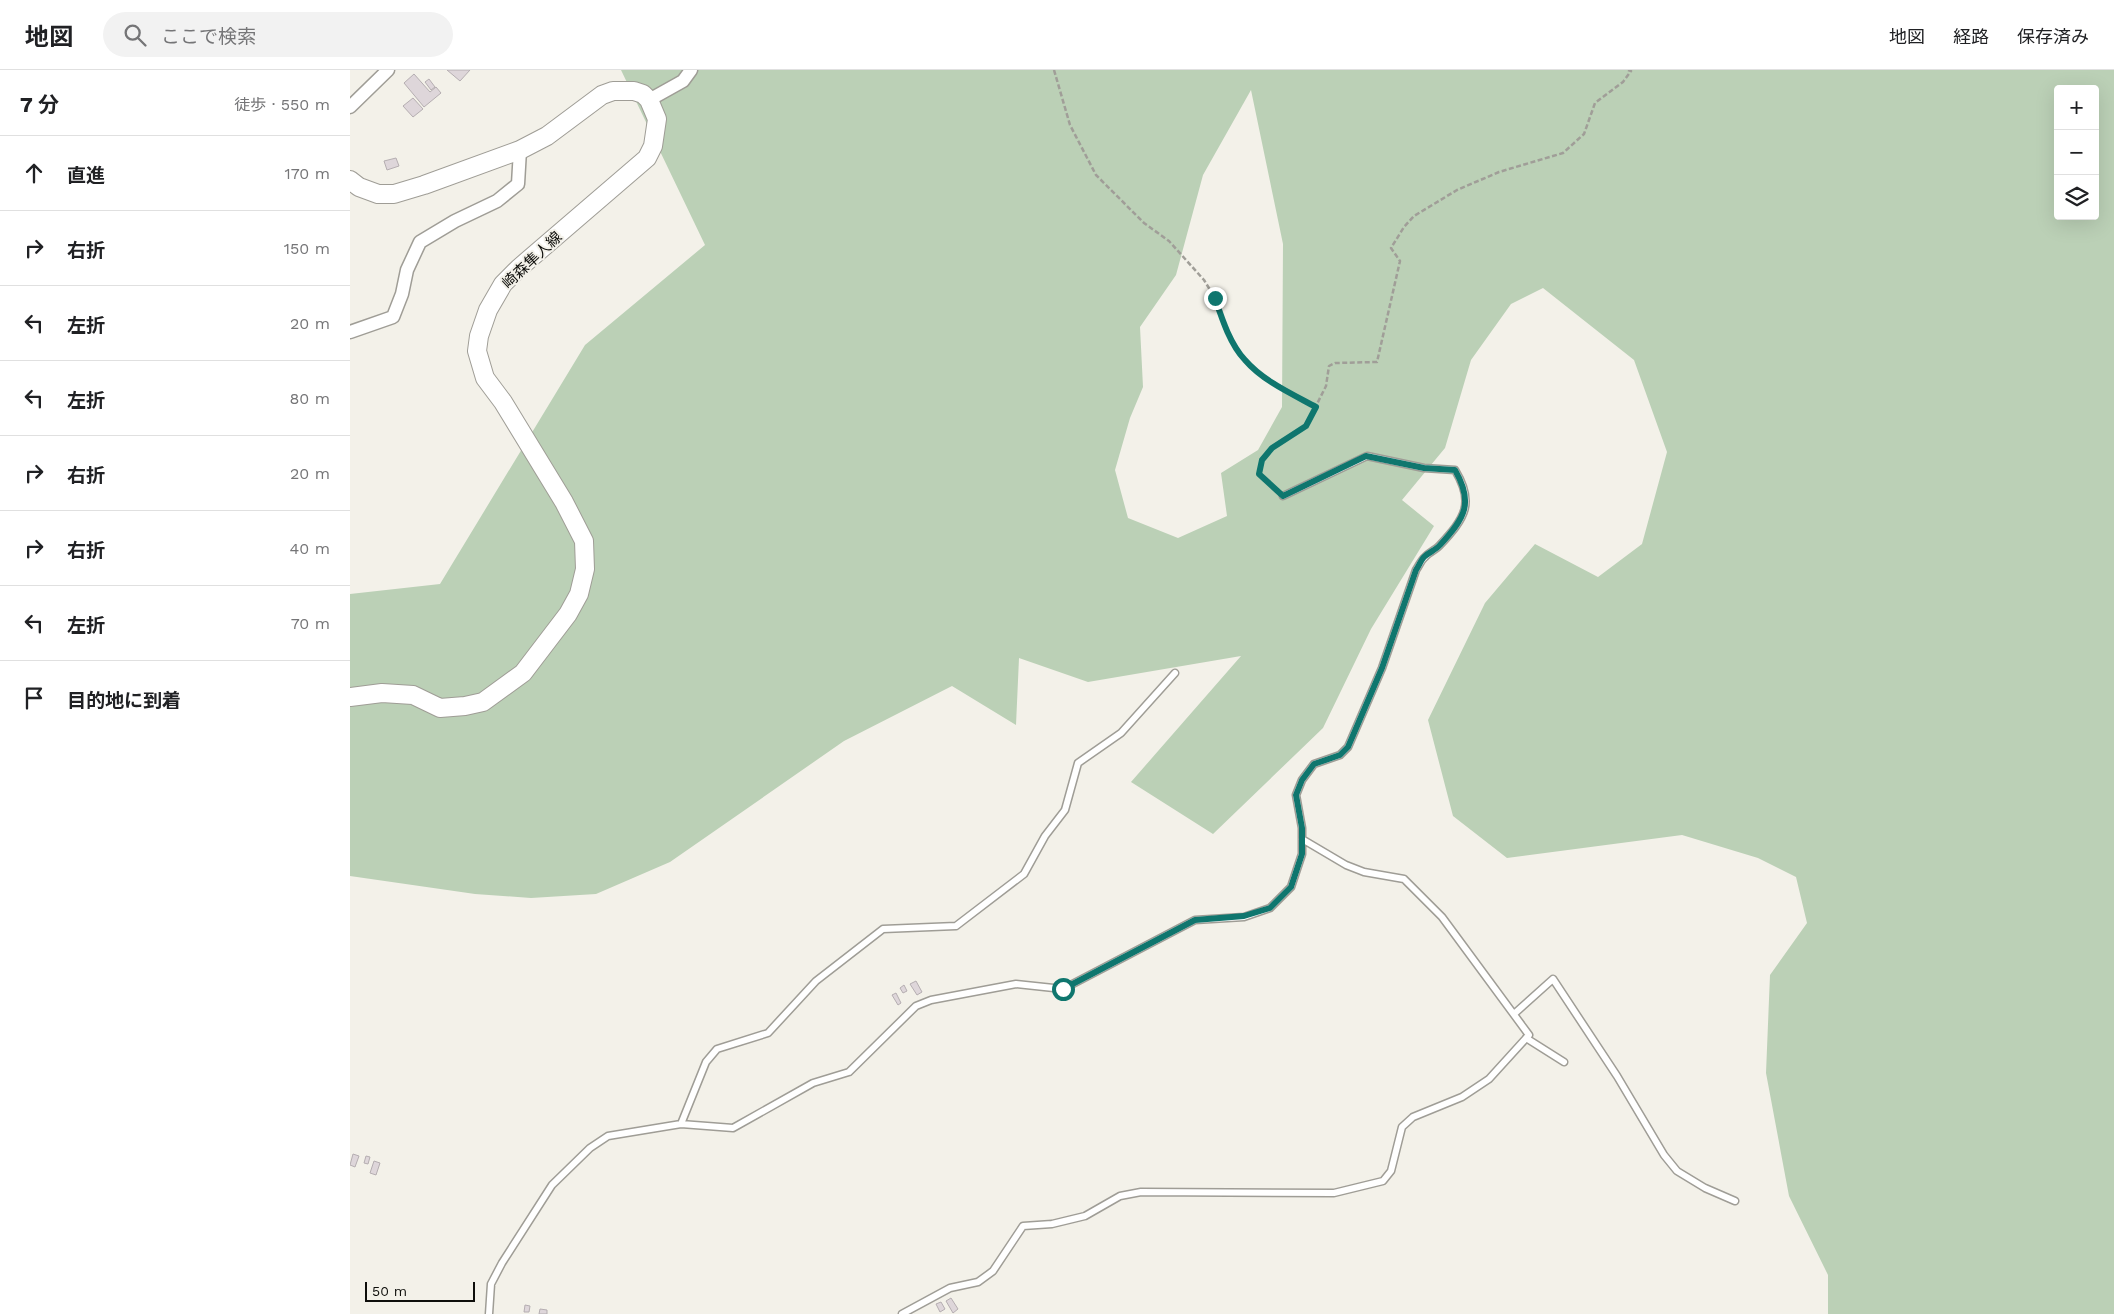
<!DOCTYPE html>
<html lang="ja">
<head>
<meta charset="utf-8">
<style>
  body { margin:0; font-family:"Work Sans","Noto Sans JP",sans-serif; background:#f2f2f2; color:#202124 }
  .controls { position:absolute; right:15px; top:15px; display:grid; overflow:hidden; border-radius:5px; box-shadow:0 5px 20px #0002 }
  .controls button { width:45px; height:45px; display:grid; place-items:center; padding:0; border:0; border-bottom:1px solid #e0e0e0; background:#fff; color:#202124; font:25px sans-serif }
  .scale { position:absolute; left:15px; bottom:12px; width:110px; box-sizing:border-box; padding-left:5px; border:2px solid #0e0e0b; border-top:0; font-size:14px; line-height:18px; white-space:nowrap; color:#0e0e0b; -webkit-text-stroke:4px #f3f1e9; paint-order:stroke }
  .stop { position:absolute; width:15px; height:15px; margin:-11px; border:4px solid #0f766e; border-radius:50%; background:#fff }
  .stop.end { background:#0f766e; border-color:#fff; box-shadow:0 1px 5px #0008 }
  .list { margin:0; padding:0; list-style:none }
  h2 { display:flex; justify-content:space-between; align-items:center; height:65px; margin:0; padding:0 20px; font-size:21px }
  h2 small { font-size:16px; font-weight:400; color:#757577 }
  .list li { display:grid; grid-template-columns:32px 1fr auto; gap:15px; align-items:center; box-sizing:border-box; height:75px; padding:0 20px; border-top:1px solid #e0e0e0 }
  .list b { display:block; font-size:19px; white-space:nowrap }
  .list em { font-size:16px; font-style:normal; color:#757577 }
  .icon { flex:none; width:28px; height:28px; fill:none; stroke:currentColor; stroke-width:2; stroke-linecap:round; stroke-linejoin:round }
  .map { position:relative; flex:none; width:1764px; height:1244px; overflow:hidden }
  header { display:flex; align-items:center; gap:30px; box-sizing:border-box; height:70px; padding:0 25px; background:#fff; border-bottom:1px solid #e0e0e0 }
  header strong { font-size:24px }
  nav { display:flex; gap:28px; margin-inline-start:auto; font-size:18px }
  .search { width:350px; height:45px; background:#f2f2f2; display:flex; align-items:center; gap:12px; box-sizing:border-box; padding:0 18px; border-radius:28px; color:#757577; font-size:19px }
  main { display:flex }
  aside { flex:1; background:#fff }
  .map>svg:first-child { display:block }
  .green { fill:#bbd0b6; fill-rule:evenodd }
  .building { fill:#ded6da; stroke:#b5aeb1 }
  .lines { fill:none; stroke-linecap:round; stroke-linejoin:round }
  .lane-casing { stroke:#9f9d96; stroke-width:9 }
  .street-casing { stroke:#9f9d96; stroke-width:15 }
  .secondary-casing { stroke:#9f9d96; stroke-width:20 }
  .path { stroke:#a09e98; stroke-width:2.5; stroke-dasharray:5 2.5; stroke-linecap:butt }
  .lane { stroke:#fff; stroke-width:6 }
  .street { stroke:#fff; stroke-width:12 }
  .secondary { stroke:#fff; stroke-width:18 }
  .route { stroke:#0f766e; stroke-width:6 }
  .labels { text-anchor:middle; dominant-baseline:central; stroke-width:4; stroke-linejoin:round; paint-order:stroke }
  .street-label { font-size:15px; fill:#0e0e0b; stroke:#f3f1e9 }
</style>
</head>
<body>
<header>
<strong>地図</strong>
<div class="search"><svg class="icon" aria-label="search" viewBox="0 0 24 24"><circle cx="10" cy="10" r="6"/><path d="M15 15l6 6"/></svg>ここで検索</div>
<nav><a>地図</a><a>経路</a><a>保存済み</a></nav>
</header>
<main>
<aside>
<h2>7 分<small>徒歩 · 550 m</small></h2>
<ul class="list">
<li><svg class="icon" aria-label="ahead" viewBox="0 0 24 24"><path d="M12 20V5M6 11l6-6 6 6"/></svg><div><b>直進</b></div><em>170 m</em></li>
<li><svg class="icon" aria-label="right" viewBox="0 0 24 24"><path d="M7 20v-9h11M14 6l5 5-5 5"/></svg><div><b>右折</b></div><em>150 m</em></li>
<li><svg class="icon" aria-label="left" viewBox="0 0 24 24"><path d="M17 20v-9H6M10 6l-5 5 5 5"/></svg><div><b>左折</b></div><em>20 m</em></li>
<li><svg class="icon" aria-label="left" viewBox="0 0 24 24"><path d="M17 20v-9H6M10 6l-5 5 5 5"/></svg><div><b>左折</b></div><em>80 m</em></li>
<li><svg class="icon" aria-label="right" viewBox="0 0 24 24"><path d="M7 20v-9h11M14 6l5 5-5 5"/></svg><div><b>右折</b></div><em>20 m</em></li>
<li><svg class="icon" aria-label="right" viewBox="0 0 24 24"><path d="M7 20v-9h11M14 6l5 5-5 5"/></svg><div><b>右折</b></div><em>40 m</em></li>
<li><svg class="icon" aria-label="left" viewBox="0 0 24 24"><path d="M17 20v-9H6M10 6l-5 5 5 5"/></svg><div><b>左折</b></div><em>70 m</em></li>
<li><svg class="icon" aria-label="arrive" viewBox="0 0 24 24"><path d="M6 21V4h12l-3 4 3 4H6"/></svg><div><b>目的地に到着</b></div></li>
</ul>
</aside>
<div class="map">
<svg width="1764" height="1244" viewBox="0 0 1764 1244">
  <rect width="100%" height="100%" fill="#f3f1e9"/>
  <path class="green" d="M271,0H1764V1244H1478V1205L1439,1126L1416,1003L1420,905L1457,853L1446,807L1408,788L1332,765L1157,788L1103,746L1078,650L1135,533L1185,474L1248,507L1292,474L1317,382L1284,290L1193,218L1161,234L1121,290L1095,378L1052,430L1084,456L1021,559L973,658L863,764L781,712L891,586L738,612L669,588L666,655L602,616L494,671L320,792L246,824L181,828L125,824L0,806V524L90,514L235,275L355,175ZM1708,19H1745V146H1708ZM901,20L933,174L932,337L908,380L871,403L877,446L828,468L778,448L765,400L780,348L793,317L790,257L826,205L853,105Z"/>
  <path class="building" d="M97,0H120L110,11Z
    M64,4L80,22L86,17L91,23L74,37L54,13Z
    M79,9L85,17L81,20L75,12Z
    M63,28L73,39L63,47L53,36Z
    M46,88L49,96L37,100L34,91Z
    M566,911L572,922L567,925L560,914Z
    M554,915L557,921L553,923L550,918Z
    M546,923L551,933L548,935L542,925Z
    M3,1084L9,1086L5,1097L0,1095Z
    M16,1086L20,1087L18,1094L14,1093Z
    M24,1091L30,1093L26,1105L20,1103Z
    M601,1228L608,1239L603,1243L596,1231Z
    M591,1232L595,1239L590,1242L586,1234Z
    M175,1235L180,1236L179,1242H174Z
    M190,1239L197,1240V1244H189Z"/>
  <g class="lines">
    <g class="lane-casing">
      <path id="lane" d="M1164,944L1203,909L1267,1006L1314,1085L1327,1101L1355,1118L1385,1131
        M1176,968L1214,992
        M331,1054L356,992L367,979L418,963L466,911L533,859L606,856L674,804L695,766L715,740L728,693L771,663L825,603
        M139,1244L141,1214L152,1193L202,1115L240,1078L258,1066L331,1054L383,1058L463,1013L499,1002L566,936L581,930L666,914L713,919L845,850L894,847L920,838L941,817L952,784V758L946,725L952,710L964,694L990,685L998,677L1032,598L1066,500C1069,496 1071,490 1075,487C1079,482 1086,480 1090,475C1115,448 1125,433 1105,400L1074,398L1017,386L933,426
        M552,1244L600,1218L628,1212L643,1201L673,1156L702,1154L735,1146L770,1126L791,1122L984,1123L1033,1111L1041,1101L1052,1057L1063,1047L1112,1027L1139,1009L1179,965L1092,847L1054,809L1014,802L996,795L952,769"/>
    </g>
    <g class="street-casing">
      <path id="street" d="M299,30L333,11L341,0
        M0,37L38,0
        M0,262L43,247L52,224L57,200L70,172L105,151L147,131L168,114L170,80"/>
    </g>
    <g class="secondary-casing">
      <path id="secondary" d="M0,110L9,117L28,124H44L74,115L170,80L197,66L252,25L263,21H284L293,24L299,30L307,49L303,76L297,88L169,198L153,214L138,240L129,266L127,281L135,308L153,332L214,432L234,471L235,499L229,524L218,544L173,603L133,632L115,636L90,638L63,625L32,623L0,627"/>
    </g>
    <path class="path" d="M704,0L720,55L746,105L794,153L819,171L854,210L865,228L874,256L894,289L907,302L966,337
      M926,420L909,404L912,390L923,378L956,356L976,316L979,296L985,293L1027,292L1050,191L1041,178L1054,157L1064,146L1107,120L1149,102L1213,83L1234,64L1245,33L1273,12L1281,1L1278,0"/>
    <use href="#lane" class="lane"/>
    <use href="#street" class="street"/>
    <use href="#secondary" class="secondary"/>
  </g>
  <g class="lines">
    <path class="route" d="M713,919L845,850L894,846L920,838L941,817L952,784V758L946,725L952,710L964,694L990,685L998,677L1032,598L1066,500C1069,496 1071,490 1074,487C1079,482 1086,480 1090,475C1115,448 1124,433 1105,400L1074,398L1016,386L933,426L909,404L912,390L922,378L956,356L966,337C942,324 913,311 895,290C880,274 872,249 865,228"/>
  </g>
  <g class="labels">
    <g class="street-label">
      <text transform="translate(182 190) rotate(-43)">崎森隼人線</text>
    </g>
  </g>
</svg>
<div class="controls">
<button>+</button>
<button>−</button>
<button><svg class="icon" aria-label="layers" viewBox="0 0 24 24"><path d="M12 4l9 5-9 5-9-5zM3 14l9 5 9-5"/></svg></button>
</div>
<div class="scale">50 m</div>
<div class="stop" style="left:713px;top:919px"></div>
<div class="stop end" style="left:865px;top:228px"></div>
</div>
</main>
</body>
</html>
